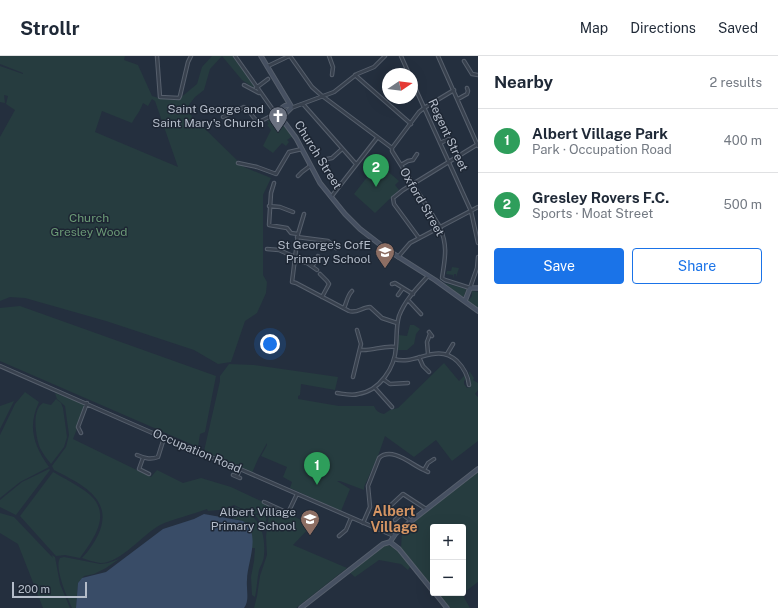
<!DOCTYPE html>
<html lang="en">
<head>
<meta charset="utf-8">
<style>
  body { margin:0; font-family:"Public Sans",sans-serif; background:#f2f2f3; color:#1f2937 }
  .controls { position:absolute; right:12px; bottom:12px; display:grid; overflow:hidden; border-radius:4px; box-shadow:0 4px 16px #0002 }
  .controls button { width:36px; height:36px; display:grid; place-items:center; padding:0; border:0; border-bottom:1px solid #e0e1e3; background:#fff; color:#1f2937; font:20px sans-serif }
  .compass { position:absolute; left:382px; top:12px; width:36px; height:36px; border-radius:50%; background:#fff; box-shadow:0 4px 16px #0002; rotate:77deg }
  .scale { position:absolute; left:12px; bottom:10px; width:75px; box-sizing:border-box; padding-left:4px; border:2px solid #b4bcc9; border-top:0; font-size:11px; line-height:14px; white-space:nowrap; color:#b4bcc9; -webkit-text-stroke:3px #1d2633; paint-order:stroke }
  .you { position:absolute; left:270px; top:288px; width:14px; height:14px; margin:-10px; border:3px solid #fff; border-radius:50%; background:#1a73e8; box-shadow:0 0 0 6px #1a73e833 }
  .badge { display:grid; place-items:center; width:26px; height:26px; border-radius:50%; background:#1a73e8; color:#fff; font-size:13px; font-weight:700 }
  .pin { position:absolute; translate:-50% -33px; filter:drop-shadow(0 1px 2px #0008) }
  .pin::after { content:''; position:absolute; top:21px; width:14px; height:12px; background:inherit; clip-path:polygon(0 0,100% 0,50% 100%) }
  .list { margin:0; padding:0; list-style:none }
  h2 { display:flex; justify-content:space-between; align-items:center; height:52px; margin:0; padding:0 16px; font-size:17px }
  h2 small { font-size:13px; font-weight:400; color:#747a83 }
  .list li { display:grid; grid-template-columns:26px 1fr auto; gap:12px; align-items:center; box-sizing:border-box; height:64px; padding:0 16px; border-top:1px solid #e0e1e3 }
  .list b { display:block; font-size:15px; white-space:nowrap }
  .list p { margin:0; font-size:13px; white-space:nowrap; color:#747a83 }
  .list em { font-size:13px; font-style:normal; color:#747a83 }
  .actions { display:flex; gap:8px; padding:12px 16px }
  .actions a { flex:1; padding:9px 0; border:1px solid #1a73e8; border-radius:4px; text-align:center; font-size:14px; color:#1a73e8 }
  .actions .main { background:#1a73e8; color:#fff }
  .map { position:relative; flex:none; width:478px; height:552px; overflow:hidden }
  header { display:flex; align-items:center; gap:24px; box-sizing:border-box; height:56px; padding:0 20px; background:#fff; border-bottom:1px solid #e0e1e3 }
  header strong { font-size:19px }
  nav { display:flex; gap:22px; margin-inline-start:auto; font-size:14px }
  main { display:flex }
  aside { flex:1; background:#fff }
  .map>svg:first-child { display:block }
  .green { fill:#263c3f; fill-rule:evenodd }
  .water { fill:#394c67 }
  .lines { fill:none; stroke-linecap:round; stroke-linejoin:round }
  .street-casing { stroke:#565f6c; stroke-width:4.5 }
  .secondary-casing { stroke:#565f6c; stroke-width:5.5 }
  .street { stroke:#38414e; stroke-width:2.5 }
  .secondary { stroke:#465061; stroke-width:3.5 }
  .labels { text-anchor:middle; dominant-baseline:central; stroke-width:3; stroke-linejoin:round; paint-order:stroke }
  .poi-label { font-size:12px; fill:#b4bcc9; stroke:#1d2633; text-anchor:end }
  .street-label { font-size:12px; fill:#b4bcc9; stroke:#1d2633 }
  .park-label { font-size:12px; fill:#6b9a76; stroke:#1d2633 }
  .quarter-label { font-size:14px; font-weight:bold; fill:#d59563; stroke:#1d2633 }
</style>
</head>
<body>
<header>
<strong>Strollr</strong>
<nav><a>Map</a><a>Directions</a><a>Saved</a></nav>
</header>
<main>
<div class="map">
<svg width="478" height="552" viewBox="0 0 478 552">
  <rect width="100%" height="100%" fill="#242f3e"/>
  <path class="green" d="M0,0H125L124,4L138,9L152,40L159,42L179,43L197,28L202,11L212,0H222L210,13L204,34L195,41L188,50V55L192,60L191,67L195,69L203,71L244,111L271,122L263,139V219L267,226L266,237L257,257L245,265L231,306L218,308L194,294L106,265L25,242L10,241L0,245V81L15,54L6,48L8,40L4,39L5,47L0,46V10L23,18V17L0,8ZM152,43L155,45L178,111L95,76L102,55L132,67C136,59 140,56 143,47L148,50Z
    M222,0H234L237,5L257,34L242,24Z
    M277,61L280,62L293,80L287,84L289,86L286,90L282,87L273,97L263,90L271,74L267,69L269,68L267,65Z
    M378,107L399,125L395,129L399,134L375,157L354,138Z
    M452,211L459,212L456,221V218H454L453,223V219L446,218L447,215H451Z
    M443,225L444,227L466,233V234L464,240H461L443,226Z
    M472,235L478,236V252L468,245L472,240Z
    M20,250L216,320L205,376L200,378L198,391L0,305V252Z
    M410,269H414L420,273L416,278L414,288L407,294H398L399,279L407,280Z
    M444,307L459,325L465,319L466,323L464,325V328L467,332L471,331L469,316H470L474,322L473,324L478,327V334L475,338L478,341V385L452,405L436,384L414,401L385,380L378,400L364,431V434L340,425H337L350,433L341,455L290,432L292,426L283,421L287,411L261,400L267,389V387L258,403L252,417L204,395L220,325V320L229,308L254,309L338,321L335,334L301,328L300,339L298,340V343L339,350H374C376,355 379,357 384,358L390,354L398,352Z
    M25,336L39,346C27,371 34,390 49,411L20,426L0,442V379L15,348Z
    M55,337L86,349L73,383L151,421L157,414L183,427L201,422L231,431L312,469L293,489L347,512L296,552H254L257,540L260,520L267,499L266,480L269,458L267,456L253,458L234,449L219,454L208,455L207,453C192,459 175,462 160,469C143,478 120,508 100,507C94,506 88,504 82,502C88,496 94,487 98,479C115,443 81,428 54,414L52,410L66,391L69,379L65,350L57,343Z
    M56,343L61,347L63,352L67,381L64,391L51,408C47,403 43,398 40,392C36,382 31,354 43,347L51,349Z
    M14,345L0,373V350Z
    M49,413L50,414L16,459L0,451V444L22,426Z
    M53,416C65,423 86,433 94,443C110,463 91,486 80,502L65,499L56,500L20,460Z
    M478,416V526L462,538L470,552H450L438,537H463V471H433V531L401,492L402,475Z
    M234,451C258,457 266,475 264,499C264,504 261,509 259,514C257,523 257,532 255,541L252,539L251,521L254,505L255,492H252C251,473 254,466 233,463V460L223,456V454Z
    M0,457L14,461L53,502L52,499L55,501L60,528L70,552H43L18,488L0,477Z
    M266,458L267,459L264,475L259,464L255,459Z
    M386,489C397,491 404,502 410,511L408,514L401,508L379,504L355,521L349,516L383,491Z
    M64,501L100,508L108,507L119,503L106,512L94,518L84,520L78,527L76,552H72C67,541 54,512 60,502Z"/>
  <path class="water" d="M204,458L243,465C262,478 247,506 247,524C246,534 250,544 244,552H76L78,527L82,522L106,516L163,473L194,463Z"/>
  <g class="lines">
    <g class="street-casing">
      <path id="street" d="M157,0L160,41L179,42L180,40L188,6L191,0
        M235,0L276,58
        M290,0L312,31L321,39L392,92V95L440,171C448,191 445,202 442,222L445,224L470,232L477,212L478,201
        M329,0L333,11L332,19
        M401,0L409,18
        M438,0L478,90
        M464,5L472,18L478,19
        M268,10L289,0
        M355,19L411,68
        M412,25L471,155L478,187
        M244,29L259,37
        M256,32L268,23
        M458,43L467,38L468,35L467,32
        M303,48L356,108
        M291,52L334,36L357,18L374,11L385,0
        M223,61L244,51C251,54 252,63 259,66L275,58
        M440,87L449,83L452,84L454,90
        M392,92L419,56L424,52L454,34
        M327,103L332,102L342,93
        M238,107L257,111L276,118L289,96L302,93
        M401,109L408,105L413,104L417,98
        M298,120L302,116L310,110
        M274,127L271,137L269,169L287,172L291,177L298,178
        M331,141L377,82
        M269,150L280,151L293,156
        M304,158L298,178L292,226L296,227L349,255C357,258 362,251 370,251L382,262L397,267
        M297,181L328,185L336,192
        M419,182L394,148L393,142L403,134L478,88
        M267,193L279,194L295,201
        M398,201L410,187L478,151
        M294,204L307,207L317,214
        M312,210L316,205L318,200
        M320,218L327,225L329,228L322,241
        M392,228L395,227L413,238
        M398,239L403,232
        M408,244L421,258
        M344,252C347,246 347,240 352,235
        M429,276L432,280
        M361,294C373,295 383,289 396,291
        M428,298L427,286L430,278
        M447,298L453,288
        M419,301L423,310L429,316
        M394,303C416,310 436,286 457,305C464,312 468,319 469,329
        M0,310L164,382L240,413L394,480
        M353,321L361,288L357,274
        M383,323L390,328L408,327
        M375,332L392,351
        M337,337C344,338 352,340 358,338C380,335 395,311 396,291C397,280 396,270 399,260C405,244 417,232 428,220
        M81,377L78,371L87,347
        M137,399C144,402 150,404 158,401L164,382
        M143,402L139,413L149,418
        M424,414L428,416
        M233,419L240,422
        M237,420L240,413
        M264,446L288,457L297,438
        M389,451L403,438L426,453
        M395,464L402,458L411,465
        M363,467L370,451L368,430L379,402C392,390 412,409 424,414L428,407L434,403
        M339,480L346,474L351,462"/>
    </g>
    <g class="secondary-casing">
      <path id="secondary" d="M261,0L291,50V52L283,60L280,59
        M279,59L296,82L320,127L345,158L360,173L386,193L435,224L478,255
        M279,59C279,53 284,49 289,49
        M465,245L470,232H478
        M390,486L396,477L478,413
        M390,486L399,493L433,535
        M435,537L447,552
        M301,552L383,488L390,486"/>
    </g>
    <use href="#street" class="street"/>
    <use href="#secondary" class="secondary"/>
  </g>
  <defs>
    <g id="church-pin" transform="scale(1)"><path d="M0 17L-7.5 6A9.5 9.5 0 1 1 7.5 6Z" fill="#6b7280" stroke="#1d2633"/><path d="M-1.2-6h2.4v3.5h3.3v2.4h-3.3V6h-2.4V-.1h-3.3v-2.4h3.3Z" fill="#fff"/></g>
    <g id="school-pin" transform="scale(1)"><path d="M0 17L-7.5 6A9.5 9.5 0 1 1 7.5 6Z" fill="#8d6e63" stroke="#1d2633"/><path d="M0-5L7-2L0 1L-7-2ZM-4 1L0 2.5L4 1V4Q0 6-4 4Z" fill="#fff"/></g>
  </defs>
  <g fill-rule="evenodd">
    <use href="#church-pin" x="278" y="60"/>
    <use href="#school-pin" x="385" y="196"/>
    <use href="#school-pin" x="310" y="463"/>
  </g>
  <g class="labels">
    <g class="poi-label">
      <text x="264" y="53">Saint George and<tspan x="264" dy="14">Saint Mary's Church</tspan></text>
      <text x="371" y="189">St George's CofE<tspan x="371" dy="14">Primary School</tspan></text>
      <text x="296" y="456">Albert Village<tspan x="296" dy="14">Primary School</tspan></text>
    </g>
    <g class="street-label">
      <text transform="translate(448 79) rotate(65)">Regent Street</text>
      <text transform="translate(318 99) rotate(58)">Church Street</text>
      <text transform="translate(422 146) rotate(60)">Oxford Street</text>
      <text transform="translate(197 395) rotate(23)">Occupation Road</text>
    </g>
    <g class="park-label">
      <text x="89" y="162">Church<tspan x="89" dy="14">Gresley Wood</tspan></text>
    </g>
    <g class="quarter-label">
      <text x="394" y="455">Albert<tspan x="394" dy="16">Village</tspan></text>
    </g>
  </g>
</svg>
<div class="controls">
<button>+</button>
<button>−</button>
</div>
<svg class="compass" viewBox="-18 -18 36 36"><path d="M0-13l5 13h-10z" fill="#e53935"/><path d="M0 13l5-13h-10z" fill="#747a83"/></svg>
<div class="scale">200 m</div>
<div class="you"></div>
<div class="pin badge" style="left:317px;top:429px;background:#2e9e5b">1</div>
<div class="pin badge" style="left:376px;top:131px;background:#2e9e5b">2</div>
</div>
<aside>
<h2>Nearby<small>2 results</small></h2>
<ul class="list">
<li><span class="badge" style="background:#2e9e5b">1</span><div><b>Albert Village Park</b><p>Park · Occupation Road</p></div><em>400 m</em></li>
<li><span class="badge" style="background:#2e9e5b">2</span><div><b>Gresley Rovers F.C.</b><p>Sports · Moat Street</p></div><em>500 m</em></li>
</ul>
<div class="actions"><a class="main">Save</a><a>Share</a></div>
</aside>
</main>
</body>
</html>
